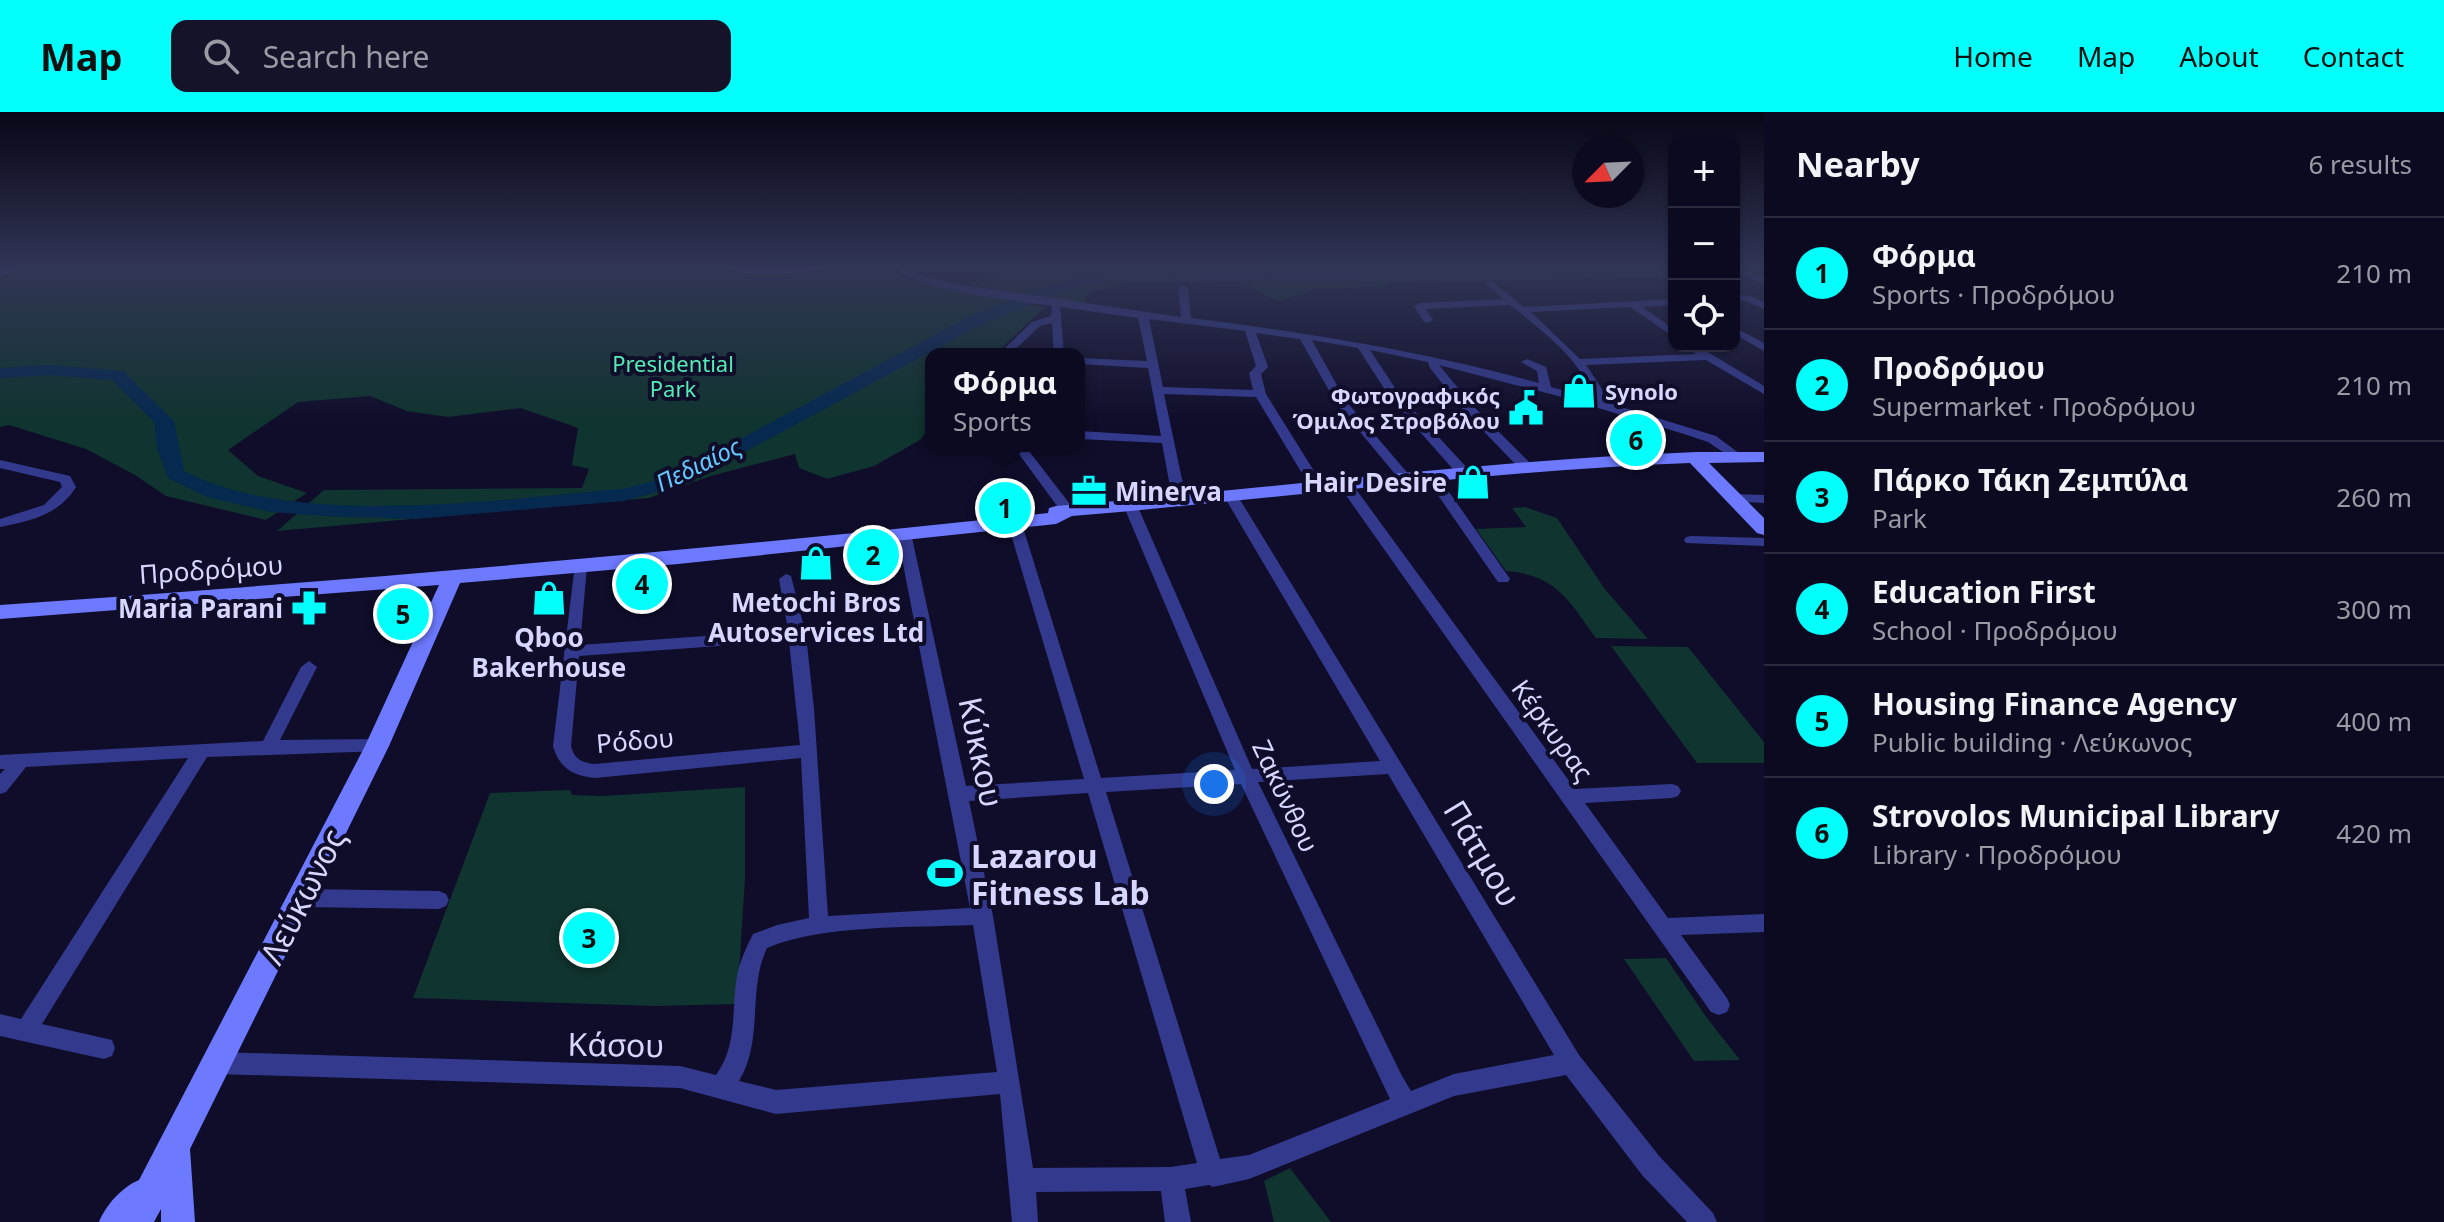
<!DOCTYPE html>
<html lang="en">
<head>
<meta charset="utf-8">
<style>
  body { margin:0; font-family:"Noto Sans",sans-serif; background:#141329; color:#f1f3f6 }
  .controls { position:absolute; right:24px; top:24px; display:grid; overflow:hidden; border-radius:16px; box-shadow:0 2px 6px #0004 }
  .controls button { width:72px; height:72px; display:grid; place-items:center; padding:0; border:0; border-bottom:2px solid #2b2b3e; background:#0b0a20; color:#f1f3f6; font:40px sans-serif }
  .compass { position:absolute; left:1572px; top:24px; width:72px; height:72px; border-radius:50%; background:#0b0a20; box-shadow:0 2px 6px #0004; rotate:246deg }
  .you { position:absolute; left:1214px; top:672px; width:28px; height:28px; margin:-20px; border:6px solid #fff; border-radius:50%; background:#1a73e8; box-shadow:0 0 0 12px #1a73e833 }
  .badge { display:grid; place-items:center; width:52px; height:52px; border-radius:50%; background:#02fffb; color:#111; font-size:26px; font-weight:700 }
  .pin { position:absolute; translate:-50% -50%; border:4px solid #fff; box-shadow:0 2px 8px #0006 }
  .popup { position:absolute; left:925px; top:236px; width:160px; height:104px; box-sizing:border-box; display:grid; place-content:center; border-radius:16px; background:#0b0a20; filter:drop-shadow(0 2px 6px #0005); font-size:26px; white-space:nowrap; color:#9a9aa5 }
  .popup b { font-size:30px; color:#f1f3f6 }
  .popup::after { content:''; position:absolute; left:50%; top:100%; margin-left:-16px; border:16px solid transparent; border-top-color:#0b0a20 }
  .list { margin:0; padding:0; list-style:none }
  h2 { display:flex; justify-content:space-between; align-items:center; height:104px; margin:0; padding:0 32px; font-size:34px }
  h2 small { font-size:26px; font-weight:400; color:#9a9aa5 }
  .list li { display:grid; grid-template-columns:52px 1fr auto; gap:24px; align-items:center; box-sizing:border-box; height:112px; padding:0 32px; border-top:2px solid #2b2b3e }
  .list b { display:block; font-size:30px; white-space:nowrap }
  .list p { margin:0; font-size:26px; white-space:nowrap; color:#9a9aa5 }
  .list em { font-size:26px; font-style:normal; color:#9a9aa5 }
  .icon { flex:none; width:44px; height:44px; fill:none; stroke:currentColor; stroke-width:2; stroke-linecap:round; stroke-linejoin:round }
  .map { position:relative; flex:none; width:1764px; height:1110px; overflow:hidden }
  header { display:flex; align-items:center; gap:48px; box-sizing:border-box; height:112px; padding:0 40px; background:#02fffb; color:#111 }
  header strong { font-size:38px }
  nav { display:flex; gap:44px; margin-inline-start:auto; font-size:28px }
  .search { width:560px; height:72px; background:#141329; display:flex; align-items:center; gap:20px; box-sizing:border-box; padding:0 28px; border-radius:16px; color:#9a9aa5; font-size:30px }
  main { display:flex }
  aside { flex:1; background:#0b0a20 }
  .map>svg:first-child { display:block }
  .green { fill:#10342f }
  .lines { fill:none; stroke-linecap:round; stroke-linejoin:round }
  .river { fill:#062950; fill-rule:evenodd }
  .street { fill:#333a8e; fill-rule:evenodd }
  .secondary { fill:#6d7aff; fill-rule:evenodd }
  .primary { fill:#b05dff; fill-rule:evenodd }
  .labels { text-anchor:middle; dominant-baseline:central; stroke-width:8; stroke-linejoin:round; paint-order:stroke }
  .far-park-label { font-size:22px; fill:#54edb5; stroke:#0f0d2a }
  .far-poi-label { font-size:22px; font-weight:bold; fill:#d6d6ff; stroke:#0f0d2a; text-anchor:start }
  .far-water-label { font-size:24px; font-style:italic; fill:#64c9ff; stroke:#0f0d2a }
  .poi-label { font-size:26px; font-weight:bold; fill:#d6d6ff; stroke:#0f0d2a; text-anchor:end }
  .street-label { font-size:26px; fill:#d6d6ff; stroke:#0f0d2a }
  .near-street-label { font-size:32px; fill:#d6d6ff; stroke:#0f0d2a }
  .near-poi-label { font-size:32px; font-weight:bold; fill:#d6d6ff; stroke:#0f0d2a; text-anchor:start }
</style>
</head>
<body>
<header>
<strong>Map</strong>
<div class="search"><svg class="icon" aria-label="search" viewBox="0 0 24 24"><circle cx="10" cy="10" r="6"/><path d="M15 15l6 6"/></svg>Search here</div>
<nav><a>Home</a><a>Map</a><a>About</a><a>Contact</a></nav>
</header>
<main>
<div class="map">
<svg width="1764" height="1110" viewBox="0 0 1764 1110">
  <rect width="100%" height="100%" fill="#0f0d2a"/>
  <path class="green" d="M35,154H708L760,161L886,154L907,166L923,171L1045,195L995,242H931V314L920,328L874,354L827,367L799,356L795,342L711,364L649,386L277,419L324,378L582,376L589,357L572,353L578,316L521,296L448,305L407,299L370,284L298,290L228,338L258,364L307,381L266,408L166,384L135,363L86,337L9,313L0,315V163Z
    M1007,154H1674V166L1390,170L1381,175L1316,177L1277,189L1238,169L1124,171L1088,181L1084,192L967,172L1005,159Z
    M1525,395L1557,406L1604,476L1648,527L1596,526C1569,489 1557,463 1506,459L1476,417L1526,415L1512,396Z
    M1611,534L1688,535L1764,630V651H1697Z
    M745,675V766L737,892L654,894L413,886L490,681L570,678L572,683L603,684Z
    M1666,846L1707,906L1740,948L1694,949L1624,847Z
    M1290,1056L1331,1110H1332H1274L1264,1069Z"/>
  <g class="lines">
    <path class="river" d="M1387,154H1436L1428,159L1337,170L1128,167L1081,173L982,212L728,349L668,377L624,389L415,407L323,404L271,400L207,385L168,366L157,336L154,310L112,268L49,263L0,266V256L49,253L123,259L174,309L184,359C297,418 498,387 623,377L654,369L714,341L970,204L1072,166L1128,157L1337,160Z"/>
    <path class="street" d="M891,154H903L922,164L956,172L1181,205L1178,176L1183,173L1188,176L1191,206C1308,221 1424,239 1539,271L1537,259L1521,250L1527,247L1546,255L1551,275L1593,287C1583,247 1539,217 1510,193L1426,197L1433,208L1428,211L1424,210L1414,194L1419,191L1503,187L1485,171L1490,168L1524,195L1674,187V193L1642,195L1674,217V225L1630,195L1531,200L1580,247L1696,242L1685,234H1698L1764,274V282L1706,248L1586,253L1602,277L1605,290L1716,324L1740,342V348L1736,349L1708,330L1684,322L1562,285L1439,253L1473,294L1532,353L1533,356L1527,360L1522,359L1465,300L1430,256L1428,250L1370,238L1399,282L1469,358V364H1459L1391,287L1358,236L1312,228L1345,288L1411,365L1405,369L1400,368L1336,291L1300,227L1256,221L1268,255L1261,262L1266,282L1324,375L1322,378H1312L1256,285L1164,282L1187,391L1180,395L1173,391L1162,331L1079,327V319L1161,324L1148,256L1079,252V246L1147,249L1138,206L1060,195L1064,242H1054L1052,211L1040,214L1010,242H999L1032,210L1051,204L1052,194C1011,188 922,179 891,154ZM1149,207L1245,219L1256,254L1249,261L1253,278L1163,275Z
      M1734,154L1764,165V172L1734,159Z
      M1734,182L1751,184L1764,190V197L1745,189L1734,188Z
      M1734,215L1764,231V239L1734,222Z
      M1013,334H1025L1073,396V402H1063Z
      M0,348L70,364L76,375C59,403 30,409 0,415V407L44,393L62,375L60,370L0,356Z
      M1430,359L1435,360L1508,464L1510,467L1508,470H1498L1424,363Z
      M1345,368L1350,369L1575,677L1672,672L1678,674L1681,679L1678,684L1672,686L1585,691L1668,806L1764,802V820L1681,823L1727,886L1730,893L1727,900L1719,903L1711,900L1338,372Z
      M1232,382L1239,386L1579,943L1660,1045L1713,1101L1717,1110H1687L1642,1063L1566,963L1454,984L1249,1067L1213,1075L1209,1073L1185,1077L1191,1110H1165L1161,1079L1036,1080L1038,1110H1012L1000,982L776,1002L680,976L217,962L209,959L206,951L209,943L217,940L680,954L716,963C738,933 731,899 737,864C740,849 746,836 753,822L777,813L809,806L801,646L595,666C573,664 559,656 553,634L575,452H585L587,455L580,533L788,518L779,467L786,462L791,464L806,523L814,597L828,804L970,796L897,421L899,418L904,417L911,421L966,674L1084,667L1007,409L1014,405L1021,409L1101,666L1235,658L1124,395L1131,391L1138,395L1252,657L1380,649L1225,386ZM789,529L800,633L595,652C582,651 574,647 571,634L579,544ZM1388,662L1554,943L1454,962L1411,979L1402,964L1258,670ZM1241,672L1390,987L1249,1043L1220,1047L1106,680ZM1088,681L1197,1051L1171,1055L1033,1056L993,804L969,689ZM973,813L997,960L776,978L739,969C764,928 747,878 767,836C823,812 912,816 973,813Z
      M1732,382L1764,383V391L1727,389V383Z
      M1691,424L1764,426V434L1686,431L1684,428L1686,425Z
      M309,549L317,555L280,628L377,627L383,629L386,634L383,639L207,645L42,912L112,928L115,936L112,944L104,947L0,924V902L21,907L188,646L26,655L6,680L0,682V662L5,657H0V643L263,629L301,555Z
      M302,777L439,779L446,782L449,788L446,794L439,797L302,795L295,792L292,786L295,780Z"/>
    <path class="secondary" d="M7,154H31L0,164V156Z
      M1697,340H1764V350L1709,351L1764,406V423L1757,421L1690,351C1483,359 1278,387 1072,404L1056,412L678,452L460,471L389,634L190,1037L195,1110H161V1097L154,1110H99C106,1093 122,1075 139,1068L365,634L439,473L0,507V493C350,469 699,438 1048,401L1049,396L1056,394C1270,377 1483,348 1697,340Z"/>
    <path class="primary" d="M722,154H831L824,158C800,160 741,167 722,154Z"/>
  </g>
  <linearGradient id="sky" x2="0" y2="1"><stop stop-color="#080717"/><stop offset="0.5" stop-color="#313555"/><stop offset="1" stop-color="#313555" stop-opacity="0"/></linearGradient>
  <rect width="1764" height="310" fill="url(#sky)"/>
  <defs>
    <g id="shop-bare" transform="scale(2.76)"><path d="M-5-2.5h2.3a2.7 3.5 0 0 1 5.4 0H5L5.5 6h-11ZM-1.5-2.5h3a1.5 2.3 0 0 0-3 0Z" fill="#02fffb" stroke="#0f0d2a" stroke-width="2.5" paint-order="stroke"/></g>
    <g id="civic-bare" transform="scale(2.76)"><path d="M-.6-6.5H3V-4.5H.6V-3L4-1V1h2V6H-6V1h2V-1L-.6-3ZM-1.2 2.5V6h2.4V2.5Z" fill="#02fffb" stroke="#0f0d2a" stroke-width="2.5" paint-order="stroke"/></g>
    <g id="office-bare" transform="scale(2.76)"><path d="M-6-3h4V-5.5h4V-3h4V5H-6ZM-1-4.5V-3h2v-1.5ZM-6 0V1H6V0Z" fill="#02fffb" stroke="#0f0d2a" stroke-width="2.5" paint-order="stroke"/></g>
    <g id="pharmacy-bare" transform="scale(2.76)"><path d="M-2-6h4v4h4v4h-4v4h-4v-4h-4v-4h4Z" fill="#02fffb" stroke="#0f0d2a" stroke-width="2.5" paint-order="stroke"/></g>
    <g id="stadium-bare" transform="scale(2.76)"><path d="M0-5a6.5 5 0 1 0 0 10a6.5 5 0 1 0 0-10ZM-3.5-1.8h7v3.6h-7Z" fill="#02fffb" stroke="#0f0d2a" stroke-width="2.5" paint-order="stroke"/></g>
  </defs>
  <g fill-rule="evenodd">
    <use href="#shop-bare" x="1579" y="279"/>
    <use href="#civic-bare" x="1526" y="296"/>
    <use href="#shop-bare" x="1473" y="370"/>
    <use href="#office-bare" x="1089" y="379"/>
    <use href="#shop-bare" x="816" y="451"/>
    <use href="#shop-bare" x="549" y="486"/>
    <use href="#pharmacy-bare" x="309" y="496"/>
    <use href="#stadium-bare" x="945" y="761"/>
  </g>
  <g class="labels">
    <g class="far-park-label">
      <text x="673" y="251">Presidential<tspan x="673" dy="25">Park</tspan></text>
    </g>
    <g class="far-poi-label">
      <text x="1605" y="279">Synolo</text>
      <text x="1500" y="283" text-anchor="end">Φωτογραφικός<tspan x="1500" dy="25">Όμιλος Στροβόλου</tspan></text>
    </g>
    <g class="far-water-label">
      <text transform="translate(698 352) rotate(-26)">Πεδιαίος</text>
    </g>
    <g class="poi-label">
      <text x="1447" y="370">Hair Desire</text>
      <text x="1115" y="379" text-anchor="start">Minerva</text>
      <text x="816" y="490" text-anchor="middle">Metochi Bros<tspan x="816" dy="30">Autoservices Ltd</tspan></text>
      <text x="283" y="496">Maria Parani</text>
      <text x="549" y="525" text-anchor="middle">Qboo<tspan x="549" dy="30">Bakerhouse</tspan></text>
    </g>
    <g class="street-label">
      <text transform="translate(211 457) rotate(-4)">Προδρόμου</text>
      <text transform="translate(1553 618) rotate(54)">Κέρκυρας</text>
      <text transform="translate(635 628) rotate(-5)">Ρόδου</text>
      <text transform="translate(1286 684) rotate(65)">Ζακύνθου</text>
    </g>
    <g class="near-street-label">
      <text transform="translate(982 640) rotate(78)">Κύκκου</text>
      <text transform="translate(1483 741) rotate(59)">Πάτμου</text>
      <text transform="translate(302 784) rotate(-63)">Λεύκωνος</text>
      <text transform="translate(616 932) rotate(1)">Κάσου</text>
    </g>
    <g class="near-poi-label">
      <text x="971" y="743">Lazarou<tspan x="971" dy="37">Fitness Lab</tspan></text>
    </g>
  </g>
</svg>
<div class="controls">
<button>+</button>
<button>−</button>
<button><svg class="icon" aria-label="locate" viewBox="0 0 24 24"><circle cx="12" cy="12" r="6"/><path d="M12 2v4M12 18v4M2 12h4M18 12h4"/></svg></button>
</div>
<svg class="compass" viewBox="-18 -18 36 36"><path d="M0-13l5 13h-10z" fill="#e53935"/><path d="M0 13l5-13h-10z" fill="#9a9aa5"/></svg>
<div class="you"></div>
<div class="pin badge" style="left:1005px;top:396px">1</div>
<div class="popup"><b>Φόρμα</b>Sports</div>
<div class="pin badge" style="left:873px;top:443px">2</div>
<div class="pin badge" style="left:589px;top:826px">3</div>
<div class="pin badge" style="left:642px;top:472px">4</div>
<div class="pin badge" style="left:403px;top:502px">5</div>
<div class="pin badge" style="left:1636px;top:328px">6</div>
</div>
<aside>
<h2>Nearby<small>6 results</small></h2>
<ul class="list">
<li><span class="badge">1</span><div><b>Φόρμα</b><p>Sports · Προδρόμου</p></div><em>210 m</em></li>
<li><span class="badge">2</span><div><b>Προδρόμου</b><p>Supermarket · Προδρόμου</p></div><em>210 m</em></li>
<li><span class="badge">3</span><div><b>Πάρκο Τάκη Ζεμπύλα</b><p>Park</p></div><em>260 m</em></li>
<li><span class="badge">4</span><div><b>Education First</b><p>School · Προδρόμου</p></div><em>300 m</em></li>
<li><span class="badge">5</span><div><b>Housing Finance Agency</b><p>Public building · Λεύκωνος</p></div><em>400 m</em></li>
<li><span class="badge">6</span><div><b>Strovolos Municipal Library</b><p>Library · Προδρόμου</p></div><em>420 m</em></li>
</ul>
</aside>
</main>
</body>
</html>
